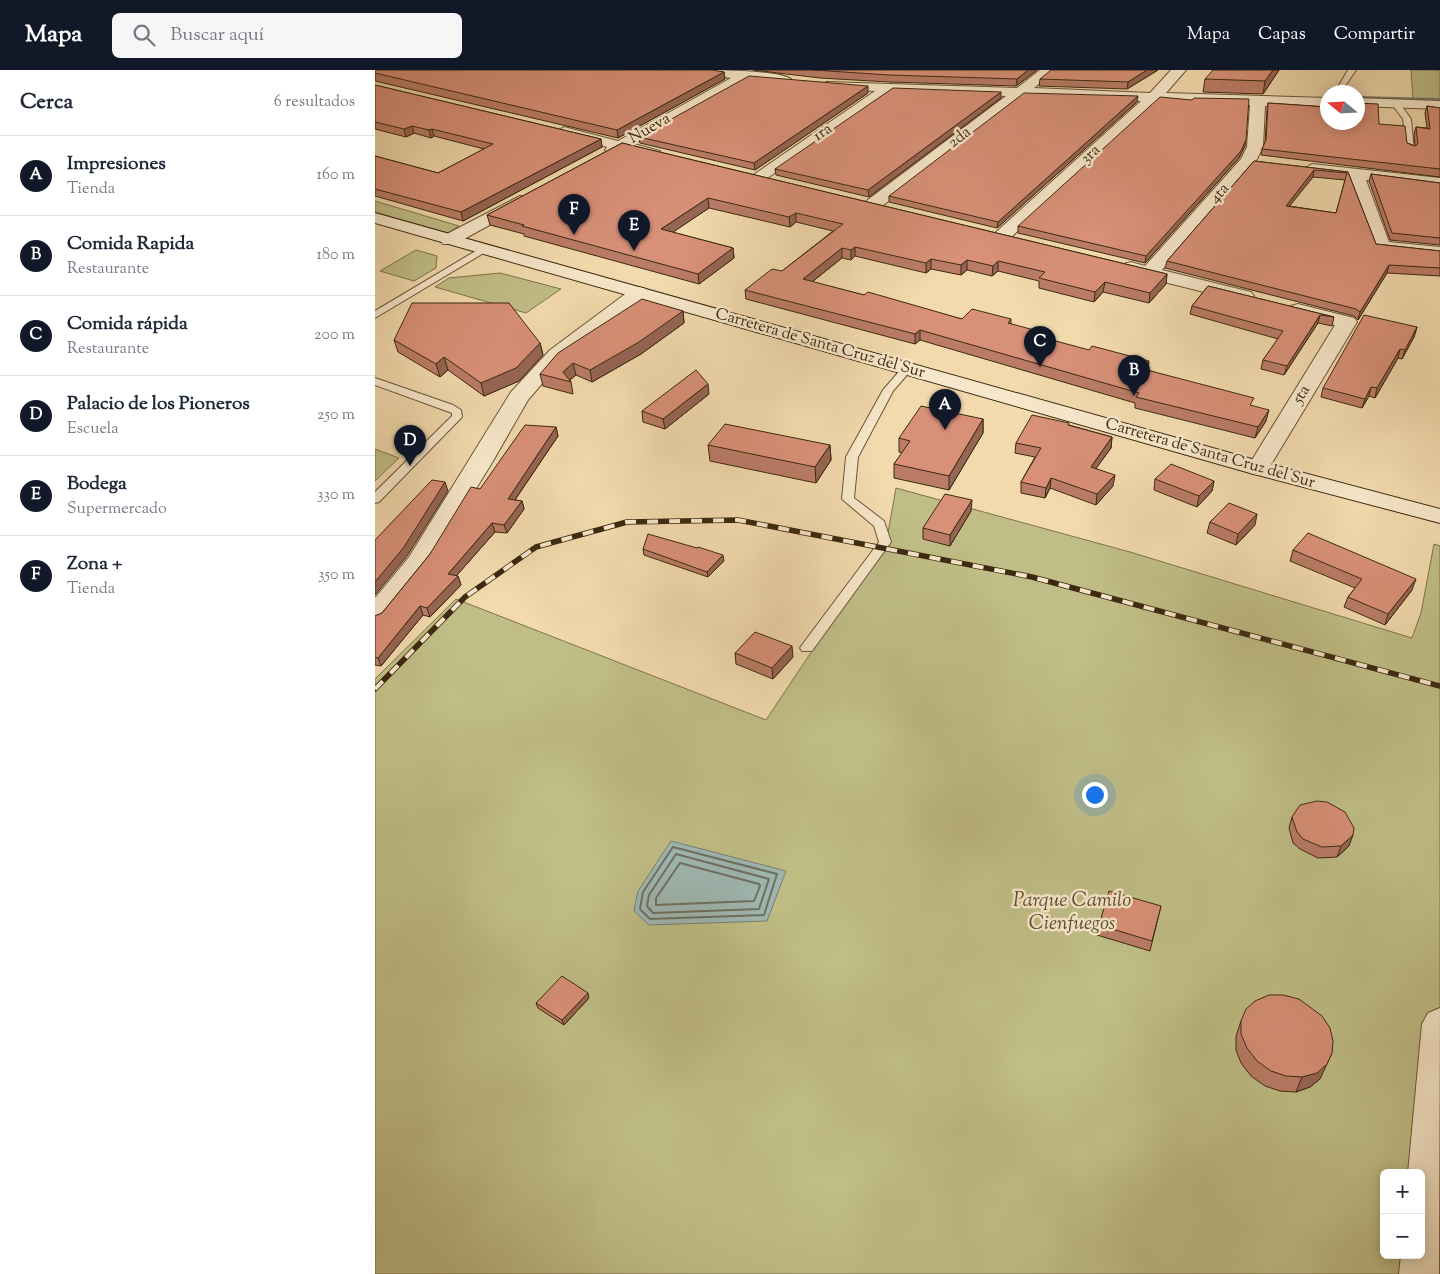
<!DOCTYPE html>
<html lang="es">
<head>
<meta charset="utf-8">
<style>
  body { margin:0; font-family:"Sorts Mill Goudy",serif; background:#f6f6f7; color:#1f2937 }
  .controls { position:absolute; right:15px; bottom:15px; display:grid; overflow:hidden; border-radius:8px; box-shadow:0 2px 12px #0003 }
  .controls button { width:45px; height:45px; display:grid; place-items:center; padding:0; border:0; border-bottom:1px solid #e0e1e3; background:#fff; color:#1f2937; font:25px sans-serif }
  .compass { position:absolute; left:945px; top:15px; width:45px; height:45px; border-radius:50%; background:#fff; box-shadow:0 2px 12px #0003; rotate:288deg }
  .you { position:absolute; left:719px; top:724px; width:18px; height:18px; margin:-12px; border:4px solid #fff; border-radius:50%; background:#1a73e8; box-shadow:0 0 0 8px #1a73e833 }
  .badge { display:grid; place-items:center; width:32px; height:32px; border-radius:50%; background:#111827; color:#fff; font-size:16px; font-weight:700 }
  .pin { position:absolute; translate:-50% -41px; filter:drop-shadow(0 1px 2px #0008) }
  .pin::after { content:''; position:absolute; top:26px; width:18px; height:15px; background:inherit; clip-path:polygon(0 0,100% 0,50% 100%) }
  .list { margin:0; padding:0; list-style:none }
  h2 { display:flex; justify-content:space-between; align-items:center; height:65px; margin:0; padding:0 20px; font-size:21px }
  h2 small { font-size:16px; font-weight:400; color:#747a83 }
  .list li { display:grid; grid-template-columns:32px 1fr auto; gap:15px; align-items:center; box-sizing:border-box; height:80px; padding:0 20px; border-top:1px solid #e0e1e3 }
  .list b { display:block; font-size:19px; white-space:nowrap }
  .list p { margin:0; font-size:16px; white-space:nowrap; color:#747a83 }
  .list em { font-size:16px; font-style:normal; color:#747a83 }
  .icon { flex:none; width:28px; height:28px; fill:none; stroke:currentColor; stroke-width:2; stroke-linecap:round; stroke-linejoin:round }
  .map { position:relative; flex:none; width:1065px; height:1204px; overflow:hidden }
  header { display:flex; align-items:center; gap:30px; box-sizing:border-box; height:70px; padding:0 25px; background:#111827; color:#fff }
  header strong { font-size:24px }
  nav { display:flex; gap:28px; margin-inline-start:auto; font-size:18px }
  .search { width:350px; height:45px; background:#f6f6f7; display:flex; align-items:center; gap:12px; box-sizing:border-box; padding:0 18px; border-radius:8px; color:#747a83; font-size:19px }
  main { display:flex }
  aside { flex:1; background:#fff }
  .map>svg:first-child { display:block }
  .green { fill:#c0be86; stroke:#7e744b; fill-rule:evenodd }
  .water { fill:#9fb8b4; stroke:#777f72 }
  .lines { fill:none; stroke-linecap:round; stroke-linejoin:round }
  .shore { stroke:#6e7062; stroke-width:2 }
  .stream { fill:#777f72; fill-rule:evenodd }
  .service-casing { stroke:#6a5537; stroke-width:2 }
  .minor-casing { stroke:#6a5537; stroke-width:2 }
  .secondary-casing { stroke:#3c2910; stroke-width:2 }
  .service { fill:#f7e7ca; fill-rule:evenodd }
  .minor { fill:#f7e7ca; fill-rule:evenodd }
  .secondary { fill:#f7e7ca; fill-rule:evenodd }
  .rail-casing { stroke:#3c2910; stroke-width:5.5 }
  .rail { stroke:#f7e7ca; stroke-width:4; stroke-dasharray:11; stroke-linecap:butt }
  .wall { fill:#ba7c67; stroke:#3c2910; fill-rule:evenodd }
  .shaded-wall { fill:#976554; stroke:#3c2910 }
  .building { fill:#d89078; stroke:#3c2910; fill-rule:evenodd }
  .labels { text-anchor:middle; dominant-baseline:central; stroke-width:5; stroke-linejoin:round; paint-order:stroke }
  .far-street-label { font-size:16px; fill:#3c2910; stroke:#f7e7ca }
  .park-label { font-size:20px; font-style:italic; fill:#5d4e2e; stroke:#f7e7ca }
</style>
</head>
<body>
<header>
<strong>Mapa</strong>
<div class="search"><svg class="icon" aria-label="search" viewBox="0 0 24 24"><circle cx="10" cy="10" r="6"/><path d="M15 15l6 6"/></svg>Buscar aquí</div>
<nav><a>Mapa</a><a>Capas</a><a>Compartir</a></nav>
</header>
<main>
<aside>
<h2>Cerca<small>6 resultados</small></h2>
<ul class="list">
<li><span class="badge">A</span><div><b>Impresiones</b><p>Tienda</p></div><em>160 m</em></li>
<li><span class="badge">B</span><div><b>Comida Rapida</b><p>Restaurante</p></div><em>180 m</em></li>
<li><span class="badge">C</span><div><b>Comida rápida</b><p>Restaurante</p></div><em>200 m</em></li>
<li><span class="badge">D</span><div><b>Palacio de los Pioneros</b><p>Escuela</p></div><em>250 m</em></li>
<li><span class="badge">E</span><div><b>Bodega</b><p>Supermercado</p></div><em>330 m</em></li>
<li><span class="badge">F</span><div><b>Zona +</b><p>Tienda</p></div><em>350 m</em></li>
</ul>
</aside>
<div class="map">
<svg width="1065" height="1204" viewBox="0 0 1065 1204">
  <rect width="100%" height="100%" fill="#f2daad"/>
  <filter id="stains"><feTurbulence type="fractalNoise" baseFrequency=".004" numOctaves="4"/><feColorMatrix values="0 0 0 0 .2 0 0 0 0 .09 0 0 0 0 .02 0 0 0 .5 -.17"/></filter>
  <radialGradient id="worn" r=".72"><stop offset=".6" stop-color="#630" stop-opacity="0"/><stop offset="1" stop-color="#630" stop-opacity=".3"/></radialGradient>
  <path class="green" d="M1036,0H1065V31L1038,29Z
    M0,131L84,156L72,163L0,142Z
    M41,180L62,186L61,198L39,211L5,201Z
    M125,203L186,219L151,243L60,217L74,208Z
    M0,379L24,388L0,411Z
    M521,418L755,482L1037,568L1046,543L1059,474L1065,476V1204H0V609L81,529L391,650L512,468ZM1009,1103H1046V1185H1009Z"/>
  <path class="water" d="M296,771L411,801L392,851L274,855L259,841L263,821Z"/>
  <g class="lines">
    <path class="shore" d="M298,777L402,804L389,845L275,849L265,839L268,822Z
      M301,784L394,809L384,839L278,843L272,836L274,825Z
      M305,793L384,814L385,816L379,831L281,835V828Z"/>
    <path class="stream" d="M982,26L1065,28V30L982,28Z"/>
    <g class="service-casing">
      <path id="service" d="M973,0H981L966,22H960Z
        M1017,31H1023L1036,49L1039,81L1032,79L1028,49L1016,33Z
        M109,176L114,179L112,181L0,248V241Z
        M532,296L537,299L518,321L483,387L479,428L509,451L516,472L437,581H427L425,578L427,575L504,472L499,456L467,429L471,387L508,320L528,297Z
        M0,308L78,335L86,340L87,347L4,432L0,433V422L77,346V343L0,315Z"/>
    </g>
    <g class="minor-casing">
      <path id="minor" d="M320,0C336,0 409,0 417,10L410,14L374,10L259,74L285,81L287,84L285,87C272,91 261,80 248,81C242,82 239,85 232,83L230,80L232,77L184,65L181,62L189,57L243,71L356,8L327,4Z
        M665,0H681L659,18L775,23L796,0H811L791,23L952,28V36H890L888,77L881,91L787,200L876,222L879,226L876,230L869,232L749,202L747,198L749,194L756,192L770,196L866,89L872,77L875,35L783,32L632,171H620L617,167L620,163L766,31L648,27L502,140H490L487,136L490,132L631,26L518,22L388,111H376L374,108L500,21L456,19L449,15L451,12L642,18Z
        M982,28L1065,31V39L982,36Z
        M937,94L1065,108V118L991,110L1014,172L1065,177V187L1001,181L974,108L931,102L929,99Z
        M145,126L151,127L154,131L151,135L80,174H68L65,170L68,166Z
        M264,217L271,219L274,223L271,227L189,288L153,330L118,391L56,492L9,551L0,554V528L34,487L136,322L175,280L257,219Z
        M923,234L979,248L982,252L891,403L883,405L875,403L872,398L960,255L916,244L913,240L916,236Z
        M1065,938L1064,1204H1024L1026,1185H1046V1103H1033L1047,954L1053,943Z"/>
    </g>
    <g class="secondary-casing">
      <path id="secondary" d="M0,143L891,393L1065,439V453L875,403L0,153Z"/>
    </g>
    <use href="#service" class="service"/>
    <use href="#minor" class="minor"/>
    <use href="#secondary" class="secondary"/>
    <g class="rail-casing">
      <path id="rail" d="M0,619L90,527L161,477L252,452L363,450L657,507L1065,616"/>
    </g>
    <use href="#rail" class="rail"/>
  </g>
  <path class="wall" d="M0,0L349,2L350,9L243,68L0,11Z
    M378,0H662L641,16L514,12L445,8Z
    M783,0L752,19L664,16L665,9Z
    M904,0L888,24L828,22L830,9Z
    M0,15L226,69L227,77L88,151L0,126V86L63,103L109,79L59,66L56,68L39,63L31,67L0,59Z
    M493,23L380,100L265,73L264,67Z
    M626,28L494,127L401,105L400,99Z
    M762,32L622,158L514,132V126Z
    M893,33L952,37V34V52L1004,54L1032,73L1040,76L1039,64L1041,57L1052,58L1050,43L1052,36L1065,38V107L886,85L887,79L890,73L892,39Z
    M247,73L792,204L791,214L774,233L728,222L719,232L664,218V211L623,201L617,206L592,200L586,205L556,199L551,203L480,186L476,190L467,188L437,212L489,225L587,249H636V254L659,265L773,300L877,336L891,351L880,368L760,338V333L545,270L540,274L371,229L370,220L407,201L458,161L421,152L415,157L334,138L297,162L358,178L359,188L324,214L149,166V164L115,155L112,145Z
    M870,76L864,88L770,193L643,163V156Z
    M879,91L973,102L1001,174L1065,181V206L1012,203L983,250L979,246L790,198L792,191ZM938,107L970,110L961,143L914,136Z
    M996,104L1065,113V175L1015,170L994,111Z
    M833,216L959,247L957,256L943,253L909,305L886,299L888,290L903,269L815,244L817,236Z
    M308,241L309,253L266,284L217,312L201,305L195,310L196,312L198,324L168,316L165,304Z
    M1042,257L1039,267L1027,289L1023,288L1000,328L994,326L987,338L946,327L948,318Z
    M19,270L165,273L168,285L144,311L109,326L73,300L65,307L23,282Z
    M334,324L290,359L268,352L267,341Z
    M608,349V363L574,420L519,408V394L527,383L524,382V368Z
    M694,355L737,367L736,378L721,398L738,416L721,435L675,418L670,428L646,423V412L660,387L640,383L641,373Z
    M181,357L183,366L140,430L147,431L149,439L132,463L120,462L81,506H83L86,515L55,547L48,545L6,596L0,595V546L7,543L55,484L105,419Z
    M333,375H455L456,390L441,413L335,391Z
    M780,409L839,411L837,421L822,437L779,420Z
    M596,441L575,476L548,469V458Z
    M835,452L880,455L861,475L832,463Z
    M268,479L349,491L333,507L269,485Z
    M918,480L1037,520L1010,555L969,537L973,527L980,518L915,491Z
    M360,583L418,587L398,609L361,594Z
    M917,747L974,776L962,787L943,788L925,779L918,773L914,758Z
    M786,836L775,881L722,865L724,855Z
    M214,928L189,955L163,938L161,933Z
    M866,951L945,1009L935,1017L921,1022L905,1021L890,1016L876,1006L866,993L861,980V966Z"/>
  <path class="shaded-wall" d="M653,0H662L641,16L642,9Z
    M772,0H783L752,19L753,12Z
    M898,0H904L888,24L890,11Z
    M349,2L350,9L243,68L242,60Z
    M493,16V23L380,100L379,93Z
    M626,22V28L494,127L493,120Z
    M763,26L762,32L622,158L623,152Z
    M37,56L39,63L31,67L29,59Z
    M57,59L59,66L56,68L54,60Z
    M226,69L227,77L88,151L86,142Z
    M871,70L870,76L864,88L770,193L771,186Z
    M939,100L938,107L909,143L911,136Z
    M333,128L334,138L288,169L286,159Z
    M421,143V152L415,157L414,147Z
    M480,177V186L476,190V180Z
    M358,178L359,188L324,214L323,204Z
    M467,178V188L428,219V209Z
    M556,189V199L551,203V193Z
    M592,190V200L586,205V195Z
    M623,191V201L617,206L618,196Z
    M1014,195L1012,203L983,250L985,242Z
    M792,204L791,214L774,233L775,223Z
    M730,212L728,222L719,232L720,222Z
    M308,241L309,253L266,284L217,312L215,300Z
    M945,245L943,253L909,305L912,296Z
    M1042,257L1039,267L1027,289L1030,280Z
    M545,260V270L540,274V264Z
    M165,273L168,285L144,311L109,326L106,313Z
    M1025,279L1023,288L1000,328L1002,318Z
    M69,287L73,300L65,307L61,294Z
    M774,291L773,302L768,299Z
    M198,293L201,305L193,311L188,302Z
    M333,314L334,324L290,359L288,349Z
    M996,317L994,326L987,338L990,329Z
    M894,340L891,351L880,368L883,357Z
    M608,349V363L574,420V406Z
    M181,357L183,366L135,437L133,429Z
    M737,367L736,378L715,407L716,397Z
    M455,375L456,390L441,413L440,397Z
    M740,405L738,416L721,435L722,424Z
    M676,408L675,418L670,428L671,418Z
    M839,411L837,421L822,437L824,426Z
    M70,412L73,421L32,486L0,525V512Z
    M597,430L596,441L575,476V465Z
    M147,431L149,439L132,463L129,455Z
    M882,444L880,455L861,475L863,464Z
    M117,453L120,462L76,512L73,504Z
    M348,485L349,491L333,507L332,502Z
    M83,506L86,515L55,547L52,538Z
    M1041,509L1037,520L1010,555L1013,544Z
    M45,536L48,545L6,596L3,588Z
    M417,576L418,587L398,609L397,598Z
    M978,765L974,776L962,787L966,776Z
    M213,923L214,928L189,955L187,950Z
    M957,983L945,1009L935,1017L921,1022L927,1007Z"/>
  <path class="building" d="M0,0H337L349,2L242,60L0,3Z
    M438,0H653L642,9L514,5Z
    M676,0H772L753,12L665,9Z
    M838,0H898L890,11L830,9Z
    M374,6L493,16L379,93L264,67Z
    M0,15L226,69L86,142L0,119V86L63,103L118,74L57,59L54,60L37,56L29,59L0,52Z
    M518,18L626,22L493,120L400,99Z
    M649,23L763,26L623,152L514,126Z
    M785,27L817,30L819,28L874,29L871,70L866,81L771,186L643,156Z
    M893,33L952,37V52H982V33L1003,34L1004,54L1030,56L1032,73L1040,76L1043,74L1041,57L1055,59L1052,36L1065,38V99L887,79L891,70Z
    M247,73L792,204L775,223L730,212L720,222L664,208L670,202L623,191L618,196L592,190L586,195L556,189L551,193L480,177L476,180L467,178L428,209L489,225L493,222L587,249L597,239L636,249L633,253L659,260L655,264L714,280L717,276L774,291L768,299L879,328L875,335L894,340L883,357L761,327L764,323L545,260L540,264L370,220L397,199L407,201L468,154L421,143L414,147L333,128L286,159L358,178L323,204L147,156L149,155L112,145Z
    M879,91L973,102L1001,174L1065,181V198L1014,195L985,242L981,239L792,191ZM939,100L972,103L961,143L911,136Z
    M996,104L1065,113V168L1017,163Z
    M833,216L959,247L945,245L912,296L888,290L908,261L817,236Z
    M267,229L308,241L264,272L215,300L198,293L188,302L196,312L165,304L183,283Z
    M37,233H134L165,273L141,298L106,313L69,287L61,294L19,270Z
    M989,245L1042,257L1030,280L1025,279L1002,318L996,317L990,329L948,318Z
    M321,300L333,314L288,349L267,341Z
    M546,336L608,349L574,406L519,394L535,371L524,368Z
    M657,345L694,353L693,355L737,367L716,397L740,405L722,424L676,408L671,418L646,412L666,378L641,373Z
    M350,354L455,375L440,397L333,375Z
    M150,355L181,357L133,429L147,431L129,455L117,453L73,504L83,506L52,538L45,536L3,588L0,587V546L7,543L55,484L96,417L105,419Z
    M796,394L839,411L824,426L780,409Z
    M57,410L70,412L29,477L0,512V470Z
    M570,424L597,430L575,465L548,458Z
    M854,433L882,444L863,464L835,452Z
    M933,463L1041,509L1013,544L973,527L987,509L918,480Z
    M273,464L322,478L323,477L348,485L332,502L268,479Z
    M380,562L417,576L397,598L360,583Z
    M942,731L952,732L970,742L979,758L978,765L966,776L947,777L928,769L922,762L917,747L925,735Z
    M734,821L786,836L777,871L724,855Z
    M187,906L213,923L187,950L161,933Z
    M894,925H908L924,929L947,946L955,958L958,971L957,983L952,994L942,1003L927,1007L911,1006L896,1001L882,991L872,978L866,964V951L871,939L880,931Z"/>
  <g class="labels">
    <g class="far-street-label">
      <text transform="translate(275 59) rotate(-30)">Nueva</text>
      <text transform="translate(448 63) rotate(-34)">1ra</text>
      <text transform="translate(585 68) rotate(-38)">2da</text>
      <text transform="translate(716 85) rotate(-43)">3ra</text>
      <text transform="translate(845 124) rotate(-48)">4ta</text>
      <text transform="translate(445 274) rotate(16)">Carretera de Santa Cruz del Sur</text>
      <text transform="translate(927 325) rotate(-59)">5ta</text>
      <text transform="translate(835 384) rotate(16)">Carretera de Santa Cruz del Sur</text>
    </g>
    <g class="park-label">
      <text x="697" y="831">Parque Camilo<tspan x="697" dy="23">Cienfuegos</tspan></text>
    </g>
  </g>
  <rect width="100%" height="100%" filter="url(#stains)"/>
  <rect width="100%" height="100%" fill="url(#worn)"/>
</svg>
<div class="controls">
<button>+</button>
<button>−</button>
</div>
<svg class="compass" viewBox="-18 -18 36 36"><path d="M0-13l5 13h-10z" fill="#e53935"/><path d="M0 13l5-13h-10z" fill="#747a83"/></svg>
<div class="you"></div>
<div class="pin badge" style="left:570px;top:360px">A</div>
<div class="pin badge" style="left:759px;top:326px">B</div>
<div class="pin badge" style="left:665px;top:297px">C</div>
<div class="pin badge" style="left:35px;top:396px">D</div>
<div class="pin badge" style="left:259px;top:181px">E</div>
<div class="pin badge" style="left:199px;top:165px">F</div>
</div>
</main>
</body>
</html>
